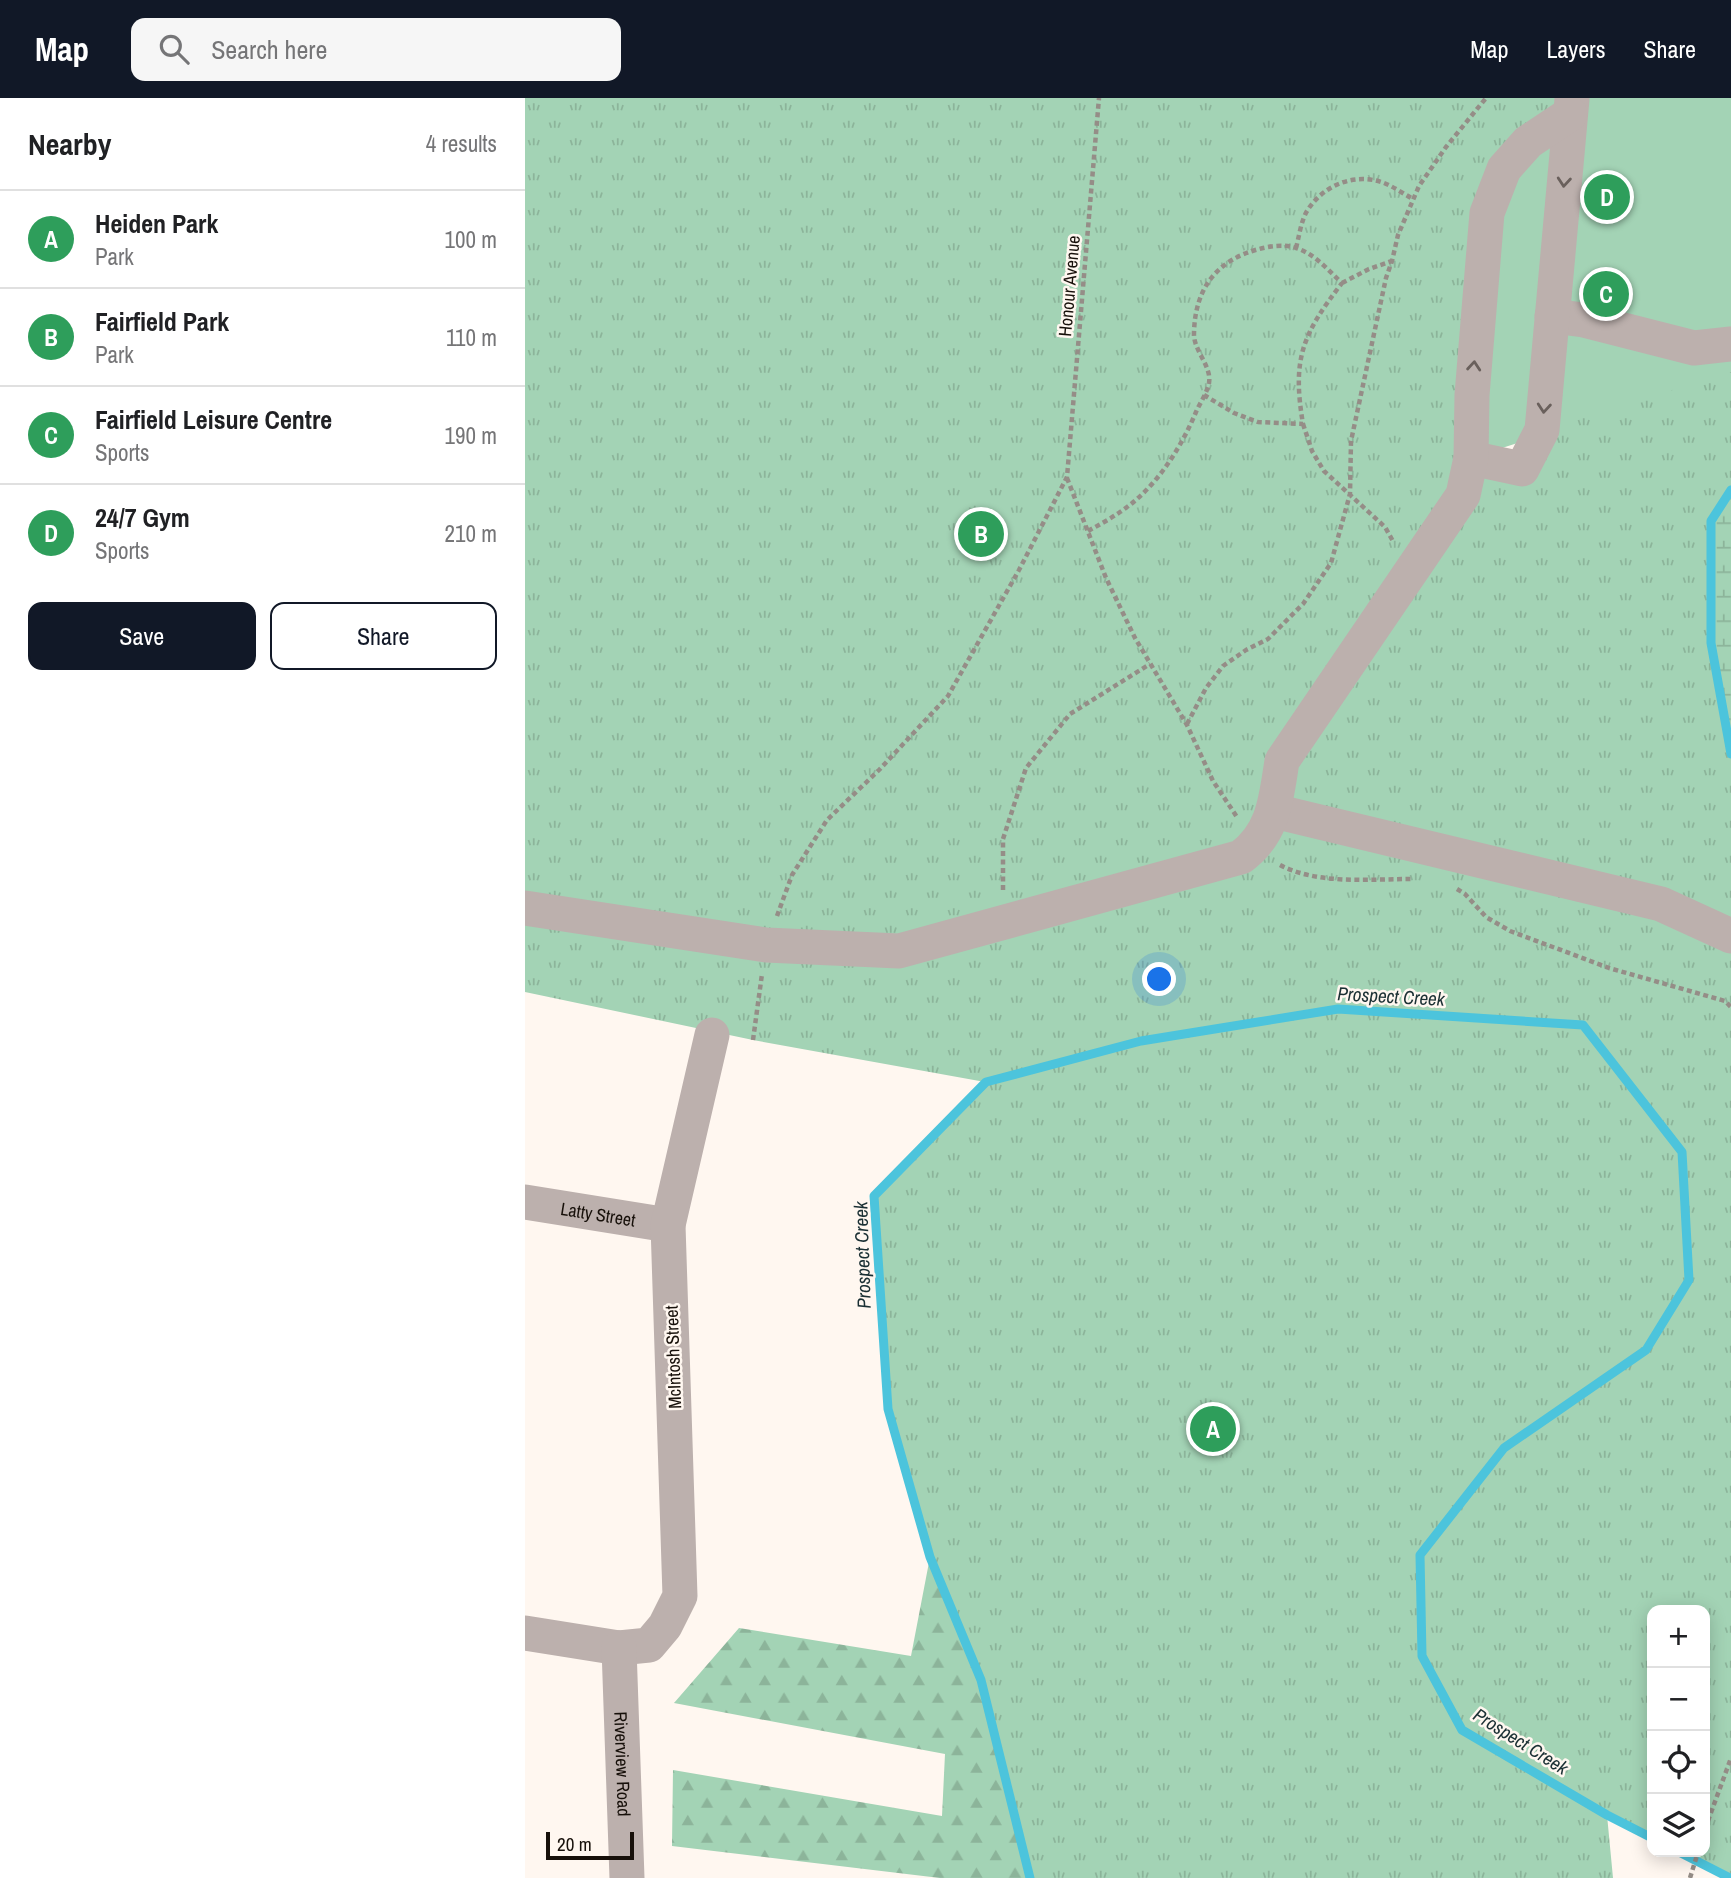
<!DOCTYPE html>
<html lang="en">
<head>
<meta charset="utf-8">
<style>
  body { margin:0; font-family:"Archivo Narrow",sans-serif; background:#f6f6f6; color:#202124 }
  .controls { position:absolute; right:21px; bottom:21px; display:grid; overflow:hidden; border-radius:14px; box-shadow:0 4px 18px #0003 }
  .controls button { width:63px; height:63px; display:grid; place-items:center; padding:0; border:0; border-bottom:2px solid #e0e0e0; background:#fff; color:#202124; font:35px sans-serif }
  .scale { position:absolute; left:21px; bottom:18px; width:88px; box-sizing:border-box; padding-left:7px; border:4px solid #17100a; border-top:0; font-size:19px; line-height:24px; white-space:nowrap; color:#17100a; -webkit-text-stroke:5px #fff7f0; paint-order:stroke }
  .you { position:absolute; left:635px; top:882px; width:24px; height:24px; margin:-18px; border:5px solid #fff; border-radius:50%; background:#1a73e8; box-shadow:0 0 0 10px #1a73e833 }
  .badge { display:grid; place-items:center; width:46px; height:46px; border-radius:50%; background:#111827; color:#fff; font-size:23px; font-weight:700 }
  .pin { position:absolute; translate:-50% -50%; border:4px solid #fff; box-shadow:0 2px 7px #0006 }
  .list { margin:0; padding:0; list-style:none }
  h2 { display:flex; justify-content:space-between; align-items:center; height:91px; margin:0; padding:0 28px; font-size:30px }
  h2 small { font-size:23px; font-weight:400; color:#757577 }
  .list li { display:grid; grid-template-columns:46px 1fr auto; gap:21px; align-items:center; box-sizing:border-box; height:98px; padding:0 28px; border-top:2px solid #e0e0e0 }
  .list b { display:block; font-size:26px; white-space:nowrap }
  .list p { margin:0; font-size:23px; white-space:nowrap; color:#757577 }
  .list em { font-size:23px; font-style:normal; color:#757577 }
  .actions { display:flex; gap:14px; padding:21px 28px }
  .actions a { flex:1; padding:16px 0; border:2px solid #111827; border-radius:14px; text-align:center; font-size:24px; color:#111827 }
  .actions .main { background:#111827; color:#fff }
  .icon { flex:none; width:38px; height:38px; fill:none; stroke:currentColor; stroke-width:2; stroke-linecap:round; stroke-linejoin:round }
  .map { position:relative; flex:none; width:1206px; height:1780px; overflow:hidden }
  header { display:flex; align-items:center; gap:42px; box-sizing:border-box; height:98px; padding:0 35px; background:#111827; color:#fff }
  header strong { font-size:33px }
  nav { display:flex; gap:38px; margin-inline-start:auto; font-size:24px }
  .search { width:490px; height:63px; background:#f6f6f6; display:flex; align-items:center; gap:18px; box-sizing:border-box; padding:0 24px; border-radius:14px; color:#757577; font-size:26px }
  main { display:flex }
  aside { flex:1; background:#fff }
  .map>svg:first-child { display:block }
  .green { fill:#a3d3b5 }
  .forest { fill:url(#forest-firs) }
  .wetland { fill:url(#wetland-marsh) }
  .park { fill:url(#park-tufts) }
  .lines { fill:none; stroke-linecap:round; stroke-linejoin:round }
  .stream { stroke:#4cc4dc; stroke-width:9 }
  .path { stroke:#958d87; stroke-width:4.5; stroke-dasharray:5 3.5; stroke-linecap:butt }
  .minor { stroke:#bcb0ad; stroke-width:35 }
  .oneway { stroke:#6a605c }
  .labels { text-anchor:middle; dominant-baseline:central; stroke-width:5; stroke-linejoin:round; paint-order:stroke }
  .street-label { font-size:18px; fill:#17100a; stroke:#fff7f0 }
  .water-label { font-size:19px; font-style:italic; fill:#1b3034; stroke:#fff7f0 }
</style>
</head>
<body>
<header>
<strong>Map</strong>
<div class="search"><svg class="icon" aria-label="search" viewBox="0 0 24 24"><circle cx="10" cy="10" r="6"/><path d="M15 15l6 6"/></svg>Search here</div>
<nav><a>Map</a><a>Layers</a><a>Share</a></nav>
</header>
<main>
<aside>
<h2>Nearby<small>4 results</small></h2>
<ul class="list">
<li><span class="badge" style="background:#2e9e5b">A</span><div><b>Heiden Park</b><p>Park</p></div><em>100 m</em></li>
<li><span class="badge" style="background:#2e9e5b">B</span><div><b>Fairfield Park</b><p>Park</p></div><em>110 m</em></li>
<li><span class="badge" style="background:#2e9e5b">C</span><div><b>Fairfield Leisure Centre</b><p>Sports</p></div><em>190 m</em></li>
<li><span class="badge" style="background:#2e9e5b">D</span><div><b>24/7 Gym</b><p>Sports</p></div><em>210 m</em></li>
</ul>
<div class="actions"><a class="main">Save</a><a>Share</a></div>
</aside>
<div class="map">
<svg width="1206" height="1780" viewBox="0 0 1206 1780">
  <defs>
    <pattern id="forest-firs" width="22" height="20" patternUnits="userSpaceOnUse" patternTransform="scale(1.75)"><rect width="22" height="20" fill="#a3d3b5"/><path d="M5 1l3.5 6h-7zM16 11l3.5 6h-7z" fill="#8cb49a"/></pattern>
    <pattern id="wetland-marsh" width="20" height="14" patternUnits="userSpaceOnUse" patternTransform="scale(1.75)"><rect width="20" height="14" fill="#a3d3b5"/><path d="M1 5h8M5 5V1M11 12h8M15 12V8" fill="none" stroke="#8cb49a"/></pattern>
    <pattern id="park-tufts" width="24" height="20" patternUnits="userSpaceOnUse" patternTransform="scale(1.75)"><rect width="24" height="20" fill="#a3d3b5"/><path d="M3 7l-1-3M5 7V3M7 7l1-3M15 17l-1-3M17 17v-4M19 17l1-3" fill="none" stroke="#8cb49a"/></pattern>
  </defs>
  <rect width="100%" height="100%" fill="#fff7f0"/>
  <path class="green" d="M1047,0H1206V276L946,360L962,115Z"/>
  <path class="forest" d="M405,1459L456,1582L505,1780H415L147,1748L148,1672L417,1718L420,1656L149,1605L214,1530L386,1558Z"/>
  <path class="wetland" d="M1206,392V656L1186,545V423Z"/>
  <path class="park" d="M0,0H1047L979,71L947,360L997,370L1017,332L1206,274V392L1186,423V545L1206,656V1780L1154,1754H1180V1512H1127V1740L1082,1717L1088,1780H505L456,1582L405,1459L363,1311L349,1098L460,984L228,942L0,894Z"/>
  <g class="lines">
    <path class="stream" d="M1206,392L1186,423V545L1206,656
      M1154,1754L1205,1780
      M505,1780L456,1582L405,1459L363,1311L349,1098L461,984L616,943L813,911L1058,927L1157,1054L1164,1182L1121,1252L979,1350L895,1457L897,1558L937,1632L1082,1717L1127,1740"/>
    <path class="path" d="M771,150C774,139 776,123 782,113C798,87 830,74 859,85C869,89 879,96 888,101
      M817,185L844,171L867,163
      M778,326L787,353L799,373L860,429L869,445
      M542,380L581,480L610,540L662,627L688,683L712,719
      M563,433C574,427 585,421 595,414C630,391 655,352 671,314C675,305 682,295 684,285C687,268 668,252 669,235C670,190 692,162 734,151C745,148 760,146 771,150C790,156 803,172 817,185C777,237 767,261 778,326L733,324L709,315L679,297
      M662,626L681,590L698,568L721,552L743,541L778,506L806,465L825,396L826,343L861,180L867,163L873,137L894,88L921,49L961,0
      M755,767C794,787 843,781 887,781
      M932,791L940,796L961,819L985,833L1084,870L1200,903L1206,909
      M478,792V741L501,670L545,616L625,566
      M252,818L267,777L302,722L354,672L423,598L494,472L542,379L574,0
      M228,942L237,876
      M1180,1731L1206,1660
      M1165,1780L1173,1754"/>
    <g class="minor">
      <path d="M1027,218L1059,222L1169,250L1206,246"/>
      <path d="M946,360L997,371L1017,332L1047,1"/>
      <path d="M749,713L1136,806L1206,838"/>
      <path d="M0,810L241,847L374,853L716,759C749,735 751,701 757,663L938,397L946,360L947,297L962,115L979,71L1003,44L1045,16"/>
      <path id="s1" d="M0,1104L143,1127"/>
      <path d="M0,1535L94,1550L124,1547L140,1528L155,1498L143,1127L187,937"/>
      <path id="s2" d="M94,1550L102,1780"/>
    </g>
  </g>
  <defs><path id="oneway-chevron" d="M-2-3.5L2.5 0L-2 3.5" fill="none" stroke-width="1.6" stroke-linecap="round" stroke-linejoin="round" transform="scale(1.75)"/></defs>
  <g class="oneway">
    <use href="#oneway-chevron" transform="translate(1039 84) rotate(95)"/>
    <use href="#oneway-chevron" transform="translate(949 268) rotate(-85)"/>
    <use href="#oneway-chevron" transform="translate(1019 310) rotate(95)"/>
  </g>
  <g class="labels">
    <g class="street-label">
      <text transform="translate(544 188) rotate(-85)">Honour Avenue</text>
      <text stroke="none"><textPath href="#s1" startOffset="74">Latty Street</textPath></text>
      <text transform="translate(148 1259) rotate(-92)">McIntosh Street</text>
      <text stroke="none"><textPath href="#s2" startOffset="116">Riverview Road</textPath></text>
    </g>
    <g class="water-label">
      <text transform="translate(866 898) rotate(3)">Prospect Creek</text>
      <text transform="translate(337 1157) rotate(-92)">Prospect Creek</text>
      <text transform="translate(996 1643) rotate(32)">Prospect Creek</text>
    </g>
  </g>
</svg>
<div class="controls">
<button>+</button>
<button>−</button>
<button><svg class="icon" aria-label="locate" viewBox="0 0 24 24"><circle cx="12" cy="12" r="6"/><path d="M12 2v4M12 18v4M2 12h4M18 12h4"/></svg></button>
<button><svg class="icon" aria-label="layers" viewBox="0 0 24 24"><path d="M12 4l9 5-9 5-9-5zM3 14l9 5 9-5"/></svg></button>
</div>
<div class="scale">20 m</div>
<div class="you"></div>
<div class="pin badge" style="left:688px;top:1331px;background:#2e9e5b">A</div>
<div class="pin badge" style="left:456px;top:436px;background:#2e9e5b">B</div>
<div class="pin badge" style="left:1081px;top:196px;background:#2e9e5b">C</div>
<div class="pin badge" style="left:1082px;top:99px;background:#2e9e5b">D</div>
</div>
</main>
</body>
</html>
